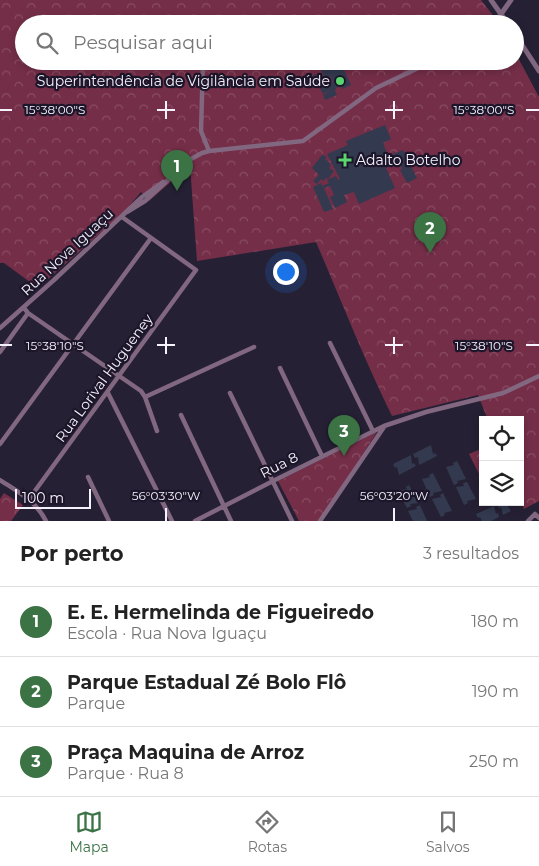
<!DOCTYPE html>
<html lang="pt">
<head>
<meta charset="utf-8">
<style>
  body { margin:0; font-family:Montserrat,sans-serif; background:#f2f2f2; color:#222 }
  .controls { position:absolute; right:15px; bottom:15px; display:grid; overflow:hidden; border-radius:0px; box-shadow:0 2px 8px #0003 }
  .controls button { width:45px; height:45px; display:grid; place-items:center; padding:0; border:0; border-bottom:1px solid #e0e0e0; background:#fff; color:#222; font:25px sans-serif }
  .scale { position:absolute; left:15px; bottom:12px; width:76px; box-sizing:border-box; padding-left:5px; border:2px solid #f5f2fd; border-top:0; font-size:14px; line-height:18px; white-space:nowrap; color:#f5f2fd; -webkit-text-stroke:4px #1d162a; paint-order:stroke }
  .you { position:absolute; left:285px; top:271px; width:18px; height:18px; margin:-12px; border:4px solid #fff; border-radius:50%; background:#1a73e8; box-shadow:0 0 0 8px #1a73e833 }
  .badge { display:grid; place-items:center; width:32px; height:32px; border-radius:50%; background:#3b7345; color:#fff; font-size:16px; font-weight:700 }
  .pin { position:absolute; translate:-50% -41px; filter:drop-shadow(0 1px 2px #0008) }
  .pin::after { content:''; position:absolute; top:26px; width:18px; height:15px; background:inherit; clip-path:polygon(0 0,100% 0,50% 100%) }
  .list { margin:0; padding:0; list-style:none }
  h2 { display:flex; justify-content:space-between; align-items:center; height:65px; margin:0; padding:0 20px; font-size:21px }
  h2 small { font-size:16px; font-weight:400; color:#767676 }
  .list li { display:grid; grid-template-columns:32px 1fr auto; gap:15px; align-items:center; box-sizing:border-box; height:70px; padding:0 20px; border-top:1px solid #e0e0e0 }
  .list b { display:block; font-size:19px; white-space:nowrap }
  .list p { margin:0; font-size:16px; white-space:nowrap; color:#767676 }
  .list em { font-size:16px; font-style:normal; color:#767676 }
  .icon { flex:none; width:28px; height:28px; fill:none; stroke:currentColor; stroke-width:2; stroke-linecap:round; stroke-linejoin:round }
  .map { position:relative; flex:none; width:539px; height:521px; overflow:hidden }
  .search { position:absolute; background:#fff; box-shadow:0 2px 8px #0003; left:15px; right:15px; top:15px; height:55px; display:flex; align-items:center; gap:12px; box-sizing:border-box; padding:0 18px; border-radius:28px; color:#767676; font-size:19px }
  .sheet { height:275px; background:#fff }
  nav { display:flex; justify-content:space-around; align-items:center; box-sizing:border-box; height:70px; border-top:1px solid #e0e0e0; background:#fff; font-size:14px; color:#767676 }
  nav a { display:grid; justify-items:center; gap:2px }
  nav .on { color:#3b7345 }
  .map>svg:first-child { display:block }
  .park { fill:url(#park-crowns) }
  .building { fill:#333a4f }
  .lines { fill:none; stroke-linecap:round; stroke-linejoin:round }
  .minor { stroke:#826780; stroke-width:4.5 }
  .tertiary { stroke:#826780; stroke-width:5 }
  .ticks { fill:none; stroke:#f5f2fd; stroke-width:2 }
  .poi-dot { fill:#5ad56f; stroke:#1d162a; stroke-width:2 }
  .labels { text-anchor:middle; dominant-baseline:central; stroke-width:4.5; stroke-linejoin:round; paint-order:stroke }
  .poi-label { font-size:14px; fill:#f5f2fd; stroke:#1d162a; text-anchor:end }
  .street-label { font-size:14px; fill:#f5f2fd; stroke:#1d162a }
  .ticks-label { font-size:12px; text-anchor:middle; fill:#f5f2fd; stroke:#1d162a; stroke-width:4.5; stroke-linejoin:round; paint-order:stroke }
</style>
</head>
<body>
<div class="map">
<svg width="539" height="521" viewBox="0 0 539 521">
  <defs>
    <pattern id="park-crowns" width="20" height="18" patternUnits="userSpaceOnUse" patternTransform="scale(1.25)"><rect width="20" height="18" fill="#752e48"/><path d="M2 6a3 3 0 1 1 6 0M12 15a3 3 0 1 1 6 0" fill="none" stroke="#894d63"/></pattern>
  </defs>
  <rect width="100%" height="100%" fill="#262034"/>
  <path class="park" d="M0,0H481L492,14L491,19L486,24H24V61H515V52L539,97V501L524,509L520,499V420H488L478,395L392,416C364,359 341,300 316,242L197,261L190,165L149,201L141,192L125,211L38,288L4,263H0Z
    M377,432L320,521H299L278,481Z
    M483,448V482L469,454Z
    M4,493L23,505L11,521H0V499Z"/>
  <path class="building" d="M327,61H340L351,85L342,89L341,86L336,88L335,91L337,95L325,100L323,95L332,90L323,94L313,75L316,74L319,79L321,78L325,86L333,82L330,76L325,79L321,70L325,68L323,63Z
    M385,125L391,139L383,143L388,156L403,150L417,178L407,183L400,170L402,169L399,162L386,168L395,188L359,204L354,192L344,195L347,202L335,208L330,197L334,195L330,186L324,188L333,209L324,212L313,187L321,183L322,186L329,183L327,180L336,176L338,180L340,179L327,154L348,145L346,141Z
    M322,155L327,157L325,159L330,163L329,164L331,165L329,168L334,171L328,179L326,178L323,181L321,179L317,184L313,181L319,175L312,168Z
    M431,445L433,454L435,453L437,456L419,465L418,457L415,458L413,454Z
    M411,455L412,464L414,463L416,466L399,475L397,467L395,468L393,464Z
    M457,461L466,479L457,481L458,483L454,485L446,467L454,465L453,463Z
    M433,473L442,491L433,493L434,495L430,497L422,479L430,477L429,475Z
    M467,482L476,499L467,501L468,503L464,505L456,487L464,486L463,483Z
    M409,485L418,503L410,504L411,506L407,508L398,491L407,489L406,487Z
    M443,493L452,511L444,513L445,515L441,517L432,499L441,497L440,495Z
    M500,502H510L506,504L511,511L503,515L501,507L499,508L497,504Z
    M420,505L424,514L427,521H413L408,511L417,509L416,507Z
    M494,506L496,514L498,513L499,517L491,521H482L480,517L478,518L476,514Z"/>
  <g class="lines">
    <path class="minor" d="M182,22L184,24
      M493,24L501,14
      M203,61L201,131L209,151
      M127,212L145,201L191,159L202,153L209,151L303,141L376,88L433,61
      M24,308L28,313L141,391L145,397L157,431
      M0,328L54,280L142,197L163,182
      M330,343L373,431
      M0,352L28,313
      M280,368L322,456
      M108,393L172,521
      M230,393L292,521
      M145,397L254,347
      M181,415L231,521
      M0,444L151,238
      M88,477L109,521
      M0,480C18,492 36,501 46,521
      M29,499L196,270L122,217
      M195,521L273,481L384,426L426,412L503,393L539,376
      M320,521L384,427
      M528,521L535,514L539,518"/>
    <path class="tertiary" d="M491,0L508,24
      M501,14L511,0
      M515,34L539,71"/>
  </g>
  <path class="ticks" d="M166,101V119M394,101V119M0,110H12M157,110H175M385,110H403M526,110H539M166,337V354M394,337V354M0,345H12M157,345H175M385,345H403M526,345H539M166,508V521M394,508V521"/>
  <g class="poi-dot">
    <circle cx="340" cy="81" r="5"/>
    <path d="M342.5 152.5h5v5h5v5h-5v5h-5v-5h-5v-5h5z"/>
  </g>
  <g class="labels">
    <g class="poi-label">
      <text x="330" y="81">Superintendência de Vigilância em Saúde</text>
      <text x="356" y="160" text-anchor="start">Adalto Botelho</text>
    </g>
    <g class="street-label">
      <text transform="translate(67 252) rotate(-43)">Rua Nova Iguaçu</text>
      <text transform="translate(104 378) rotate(-54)">Rua Lorival Hugueney</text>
      <text transform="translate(279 465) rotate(-27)">Rua 8</text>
    </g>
  </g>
  <g class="ticks-label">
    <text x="55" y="114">15°38'00"S</text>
    <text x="484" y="114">15°38'00"S</text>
    <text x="55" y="350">15°38'10"S</text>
    <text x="484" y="350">15°38'10"S</text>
    <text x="166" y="500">56°03'30"W</text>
    <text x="394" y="500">56°03'20"W</text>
  </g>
</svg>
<div class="controls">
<button><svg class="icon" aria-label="locate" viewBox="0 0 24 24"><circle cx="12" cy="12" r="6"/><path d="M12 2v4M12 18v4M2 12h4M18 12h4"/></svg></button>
<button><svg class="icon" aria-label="layers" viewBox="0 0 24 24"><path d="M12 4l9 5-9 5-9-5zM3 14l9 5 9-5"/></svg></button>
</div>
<div class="scale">100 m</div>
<div class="you"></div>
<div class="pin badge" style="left:177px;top:191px">1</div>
<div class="pin badge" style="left:430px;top:253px">2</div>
<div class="pin badge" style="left:344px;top:456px">3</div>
<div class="search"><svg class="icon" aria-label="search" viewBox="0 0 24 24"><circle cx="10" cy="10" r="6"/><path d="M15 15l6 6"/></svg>Pesquisar aqui</div>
</div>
<section class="sheet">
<h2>Por perto<small>3 resultados</small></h2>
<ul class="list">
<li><span class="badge">1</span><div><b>E. E. Hermelinda de Figueiredo</b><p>Escola · Rua Nova Iguaçu</p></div><em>180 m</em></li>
<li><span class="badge">2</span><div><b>Parque Estadual Zé Bolo Flô</b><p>Parque</p></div><em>190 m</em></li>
<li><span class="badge">3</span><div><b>Praça Maquina de Arroz</b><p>Parque · Rua 8</p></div><em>250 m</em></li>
</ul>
</section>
<nav>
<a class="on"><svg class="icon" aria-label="map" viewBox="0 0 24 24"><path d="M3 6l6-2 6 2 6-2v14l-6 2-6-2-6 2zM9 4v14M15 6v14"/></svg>Mapa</a>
<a><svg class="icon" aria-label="directions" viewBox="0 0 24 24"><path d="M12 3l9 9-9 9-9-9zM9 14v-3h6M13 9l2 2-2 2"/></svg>Rotas</a>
<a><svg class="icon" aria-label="saved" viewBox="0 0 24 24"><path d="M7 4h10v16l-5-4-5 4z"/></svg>Salvos</a>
</nav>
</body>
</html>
